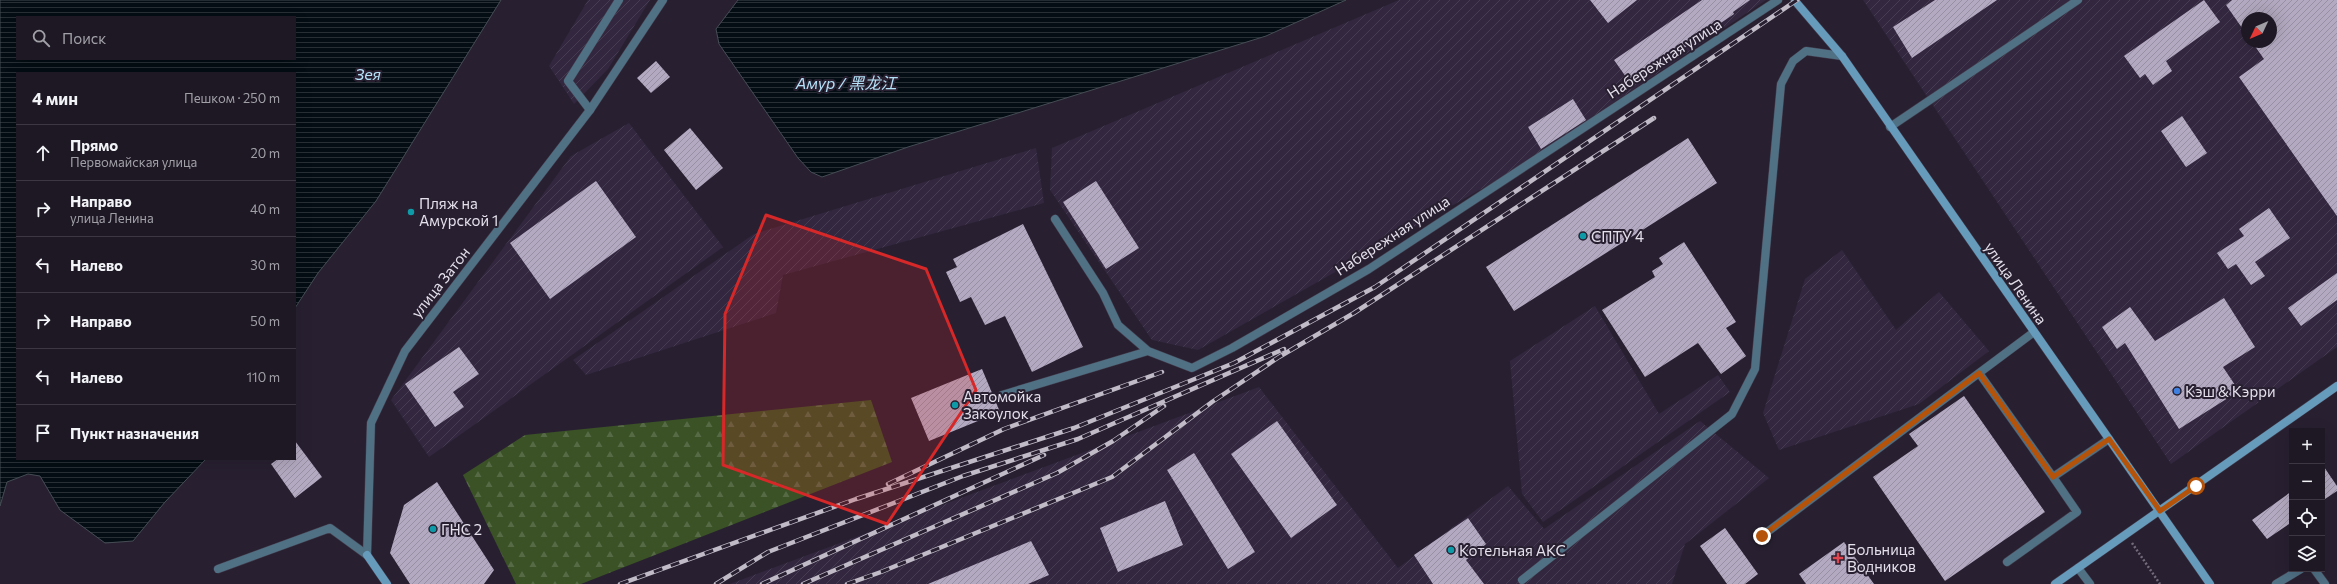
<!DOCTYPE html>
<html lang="ru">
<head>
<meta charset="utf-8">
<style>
  body { margin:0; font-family:Commissioner,"Noto Sans SC",sans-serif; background:#2b2532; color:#f1f3f6 }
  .controls { position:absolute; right:12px; bottom:12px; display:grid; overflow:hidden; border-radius:0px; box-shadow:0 4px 16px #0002 }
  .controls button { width:36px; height:36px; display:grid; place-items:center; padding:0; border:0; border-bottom:1px solid #3c3742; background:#1e1825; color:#f1f3f6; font:20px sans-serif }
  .compass { position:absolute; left:2241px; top:12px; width:36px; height:36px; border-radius:50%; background:#1e1825; box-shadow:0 4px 16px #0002; rotate:226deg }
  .stop { position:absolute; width:12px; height:12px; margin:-9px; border:3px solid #b45309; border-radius:50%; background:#fff }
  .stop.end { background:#b45309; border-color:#fff; box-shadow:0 1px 4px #0008 }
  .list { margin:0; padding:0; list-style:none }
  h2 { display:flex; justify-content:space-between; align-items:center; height:52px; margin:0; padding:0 16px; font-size:17px }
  h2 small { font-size:13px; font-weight:400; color:#a1a0a7 }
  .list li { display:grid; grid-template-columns:26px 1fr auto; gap:12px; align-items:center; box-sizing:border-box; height:56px; padding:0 16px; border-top:1px solid #3c3742 }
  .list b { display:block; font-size:15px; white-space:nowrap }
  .list p { margin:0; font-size:13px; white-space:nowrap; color:#a1a0a7 }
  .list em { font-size:13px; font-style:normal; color:#a1a0a7 }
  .icon { flex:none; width:22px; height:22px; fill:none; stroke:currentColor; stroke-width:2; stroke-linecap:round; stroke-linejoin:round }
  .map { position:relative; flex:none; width:2337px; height:584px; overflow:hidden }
  .search { position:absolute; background:#1e1825; box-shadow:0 4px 16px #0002; left:16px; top:16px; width:280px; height:44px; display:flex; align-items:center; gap:10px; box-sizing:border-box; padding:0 14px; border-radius:0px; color:#a1a0a7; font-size:15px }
  .panel { position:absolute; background:#1e1825; box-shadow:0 4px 16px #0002; left:16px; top:72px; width:280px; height:388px; border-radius:0px }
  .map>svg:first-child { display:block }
  .industrial { fill:url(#industrial-furrows); fill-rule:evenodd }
  .forest { fill:url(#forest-firs) }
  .water { fill:url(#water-rules); stroke:#464c54; fill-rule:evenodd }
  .building { fill:url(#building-hatch) }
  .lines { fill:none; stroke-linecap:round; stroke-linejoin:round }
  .lane-casing { stroke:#423b4b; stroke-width:9 }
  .street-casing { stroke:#423b4b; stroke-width:9 }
  .secondary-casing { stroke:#423b4b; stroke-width:9 }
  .path { stroke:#736c7b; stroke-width:2.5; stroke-dasharray:2 2; stroke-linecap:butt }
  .lane { stroke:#507084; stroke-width:8 }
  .street { stroke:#507084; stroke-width:8 }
  .secondary { stroke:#669bbc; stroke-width:8 }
  .rail-casing { stroke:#c1bbc8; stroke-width:4.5 }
  .rail { stroke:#282031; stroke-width:3; stroke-dasharray:9; stroke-linecap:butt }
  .route { stroke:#b45309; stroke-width:5 }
  .marked { fill:#d62828; fill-opacity:0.2; stroke:#d62828; stroke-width:3; stroke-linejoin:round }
  .culture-dot { fill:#0f9aa8; stroke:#282031; stroke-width:1.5 }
  .shop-dot { fill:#3f7fe0; stroke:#282031; stroke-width:1.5 }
  .health-dot { fill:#e0444e; stroke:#282031; stroke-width:1.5 }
  .labels { text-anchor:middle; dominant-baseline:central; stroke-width:4; stroke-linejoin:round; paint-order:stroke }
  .street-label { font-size:15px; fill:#e4dfeb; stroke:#282031 }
  .poi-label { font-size:15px; fill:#e4dfeb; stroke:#282031; text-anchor:start }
  .water-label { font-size:16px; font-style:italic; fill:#b5e2f8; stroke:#282031 }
</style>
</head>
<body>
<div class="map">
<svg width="2337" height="584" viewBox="0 0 2337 584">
  <defs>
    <pattern id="industrial-furrows" width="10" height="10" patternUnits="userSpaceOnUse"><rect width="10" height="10" fill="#32273e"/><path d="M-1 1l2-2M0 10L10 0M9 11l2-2" fill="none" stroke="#463c51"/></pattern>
    <pattern id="forest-firs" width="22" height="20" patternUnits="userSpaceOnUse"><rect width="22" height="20" fill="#3a5225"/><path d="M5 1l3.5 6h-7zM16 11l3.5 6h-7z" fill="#566a45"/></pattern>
    <pattern id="water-rules" width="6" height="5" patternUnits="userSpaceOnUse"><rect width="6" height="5" fill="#030d13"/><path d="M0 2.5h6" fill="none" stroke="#283036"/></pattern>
    <pattern id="building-hatch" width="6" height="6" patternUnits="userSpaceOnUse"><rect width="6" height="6" fill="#b3a9c0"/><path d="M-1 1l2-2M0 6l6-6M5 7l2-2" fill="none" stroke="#9790a2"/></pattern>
  </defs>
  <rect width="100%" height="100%" fill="#282031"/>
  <path class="industrial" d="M588,0H650L608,69L574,104L549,66Z
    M1399,0H1766L1506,175L1198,350L1152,340L1050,190L1052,148Z
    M1863,0H2337V347L2171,464ZM2247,18H2271V42H2247Z
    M629,123L723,247L429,457L391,400L571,156Z
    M1036,148L1044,203L783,275L776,313L586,375L573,360L754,234Z
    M1842,250L1896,330L1939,292L1989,351L1919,404L1779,450L1763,413L1805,279Z
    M1595,306L1659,414L1718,375L1730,392L1543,522L1522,494L1510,361Z
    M1259,387L1398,568L1508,486L1544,529L1700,421L1769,478L1685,544L1672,584H730Z"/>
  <path class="forest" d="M871,400L892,462L581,584H516L463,475L525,435Z"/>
  <path class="water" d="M0,0H501L376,201L318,273L295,308V73H17V459H206L165,502L133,541L105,543L60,510L40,476L28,474L7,482L0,506ZM17,17H295V59H17Z
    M738,0H1346L1266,36L908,147L822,177L811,172L798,158L719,44L716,29Z"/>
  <path class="building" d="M1590,0H1637L1608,23Z
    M1702,0H1750L1733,12L1734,14L1631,84L1614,60Z
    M1935,0H1997L1912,58L1893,27Z
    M2204,0L2220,22L2166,61L2172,71L2153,85L2145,74L2140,78L2124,56Z
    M2232,0H2337V216L2239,77L2264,59L2252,42H2271V18H2247V35L2226,5Z
    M656,61L670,77L651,93L637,78Z
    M1573,99L1586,120L1541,149L1528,127Z
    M2182,116L2207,153L2186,167L2161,131Z
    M690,128L723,168L696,190L664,150Z
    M1688,138L1717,183L1514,311L1486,267Z
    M596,181L636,237L550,299L510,243Z
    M1096,181L1139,248L1106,269L1063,202Z
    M2269,208L2290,238L2255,262L2265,276L2251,285L2236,264L2228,269L2217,253L2244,236L2239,229Z
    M1023,224L1083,347L1032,372L1005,316L985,325L971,297L960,302L946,272L957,267L953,259Z
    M1684,242L1736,322L1726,328L1746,356L1721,374L1698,343L1645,377L1602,310L1655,277L1652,271L1663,264L1659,258Z
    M2337,273V300L2301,326L2288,308Z
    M2224,298L2255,347L2223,367L2239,391L2179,429L2125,343L2117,349L2102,327L2130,307L2155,341Z
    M459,347L479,374L453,392L464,407L435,427L405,384Z
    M982,369L1000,412L929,441L911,398Z
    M1964,396L2045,512L1945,581L1873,477L1918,446L1909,434Z
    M1277,421L1337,505L1291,538L1231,454Z
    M295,441L322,477L295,498L271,464L278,459H295Z
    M1194,453L1255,552L1228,569L1167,470Z
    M2322,464L2337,486V491L2322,501Z
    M437,482L494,570L484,584H410L390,553L404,505Z
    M2292,491V522L2267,539L2252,520Z
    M1165,501L1183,545L1118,572L1100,528Z
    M1468,518L1486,544L1466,560L1484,584H1433L1414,555Z
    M1725,528L1758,574L1745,584H1727L1700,546Z
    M1031,541L1049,575L1028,584H928Z
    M1844,542L1874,584H1806L1799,574Z"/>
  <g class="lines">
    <g class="lane-casing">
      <path id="lane" d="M590,110L568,81L619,0
        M1890,127L2078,0
        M2034,332L1979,373L2053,477L2109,439
        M1762,536L1979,373
        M2007,562L2077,512L2053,477
        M2078,568L2090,584
        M218,569L330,528L367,555
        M2314,569L2325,584
        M1522,580L1732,414L1755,369L1781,84L1793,61L1806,51L1842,56
        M2276,584L2301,569"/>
    </g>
    <g class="street-casing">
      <path id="street" d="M1055,219L1103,293L1118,325L1148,351L1192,368L1232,348L1369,269L1778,0
        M1002,395L1148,351
        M367,555L371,423L405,351L590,110L663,0"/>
    </g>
    <g class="secondary-casing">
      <path id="secondary" d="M1795,1L1842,56L2210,584
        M367,555L387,584
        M2055,584L2337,386"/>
    </g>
    <path class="path" d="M2132,543L2160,584"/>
    <use href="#lane" class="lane"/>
    <use href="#street" class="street"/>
    <use href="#secondary" class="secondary"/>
    <g class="rail-casing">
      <path id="rail" d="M888,484L1004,429L1162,372
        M620,584L856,499L1074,428L1234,363L1375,287L1797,0
        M716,584L768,552L963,476L1078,439L1284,349
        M762,584L1044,455
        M803,584L1057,473L1113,441L1164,406
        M847,584L881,572L1112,477L1212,402L1279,357L1354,313L1654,118"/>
    </g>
    <use href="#rail" class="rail"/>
  </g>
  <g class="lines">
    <path class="route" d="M1762,536L1979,373L2053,477L2109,439L2160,511L2196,486"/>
  </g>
  <path class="marked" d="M766,215L926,269L976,390L887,524L723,465L725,314Z"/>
  <g class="culture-dot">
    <circle cx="411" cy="212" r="4"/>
    <circle cx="1583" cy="236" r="4"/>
    <circle cx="955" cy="405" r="4"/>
    <circle cx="433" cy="529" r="4"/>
    <circle cx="1451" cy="550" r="4"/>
  </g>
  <circle class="shop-dot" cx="2177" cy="391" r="4"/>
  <path class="health-dot" d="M1836 552h4v4h4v4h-4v4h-4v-4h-4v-4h4z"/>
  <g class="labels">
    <g class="street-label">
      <text transform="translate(1664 58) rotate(-33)">Набережная улица</text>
      <text transform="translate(1392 235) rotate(-33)">Набережная улица</text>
      <text transform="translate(440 282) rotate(-52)">улица Затон</text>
      <text transform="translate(2016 283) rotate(55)">улица Ленина</text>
    </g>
    <g class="poi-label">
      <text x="419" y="203">Пляж на<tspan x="419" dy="17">Амурской 1</tspan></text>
      <text x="1591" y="236">СПТУ 4</text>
      <text x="2185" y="391">Кэш &amp; Кэрри</text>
      <text x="963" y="396">Автомойка<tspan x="963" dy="17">Закоулок</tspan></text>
      <text x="441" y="529">ГНС 2</text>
      <text x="1847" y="549">Больница<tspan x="1847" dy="17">Водников</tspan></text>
      <text x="1459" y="550">Котельная АКС</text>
    </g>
    <g class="water-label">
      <text x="368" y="73">Зея</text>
      <text x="846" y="82">Амур / 黑龙江</text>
    </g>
  </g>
</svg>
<div class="controls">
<button>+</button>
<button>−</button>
<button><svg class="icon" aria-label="locate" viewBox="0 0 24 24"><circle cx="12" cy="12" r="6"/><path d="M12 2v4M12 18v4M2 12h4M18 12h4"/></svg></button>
<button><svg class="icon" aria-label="layers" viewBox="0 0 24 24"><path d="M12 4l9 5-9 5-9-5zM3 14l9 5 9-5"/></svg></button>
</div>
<svg class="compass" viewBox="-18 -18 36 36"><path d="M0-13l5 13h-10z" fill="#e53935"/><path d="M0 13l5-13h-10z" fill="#a1a0a7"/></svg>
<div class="stop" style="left:2196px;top:486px"></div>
<div class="stop end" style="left:1762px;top:536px"></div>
<div class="search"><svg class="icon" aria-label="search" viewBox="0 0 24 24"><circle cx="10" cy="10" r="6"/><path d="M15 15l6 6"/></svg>Поиск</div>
<section class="panel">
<h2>4 мин<small>Пешком · 250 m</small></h2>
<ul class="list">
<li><svg class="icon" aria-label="ahead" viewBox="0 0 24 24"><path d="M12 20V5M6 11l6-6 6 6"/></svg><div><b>Прямо</b><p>Первомайская улица</p></div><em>20 m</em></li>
<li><svg class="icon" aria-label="right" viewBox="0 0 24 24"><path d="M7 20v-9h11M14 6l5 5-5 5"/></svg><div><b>Направо</b><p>улица Ленина</p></div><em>40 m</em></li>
<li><svg class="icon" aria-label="left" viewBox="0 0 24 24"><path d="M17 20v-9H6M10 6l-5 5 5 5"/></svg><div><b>Налево</b></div><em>30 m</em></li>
<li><svg class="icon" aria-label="right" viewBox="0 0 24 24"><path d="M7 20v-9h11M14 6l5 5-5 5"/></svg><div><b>Направо</b></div><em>50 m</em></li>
<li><svg class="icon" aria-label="left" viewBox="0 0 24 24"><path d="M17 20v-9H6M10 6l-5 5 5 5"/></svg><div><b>Налево</b></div><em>110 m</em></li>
<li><svg class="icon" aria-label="arrive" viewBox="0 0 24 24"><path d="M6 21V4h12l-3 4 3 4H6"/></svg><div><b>Пункт назначения</b></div></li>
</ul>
</section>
</div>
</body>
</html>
